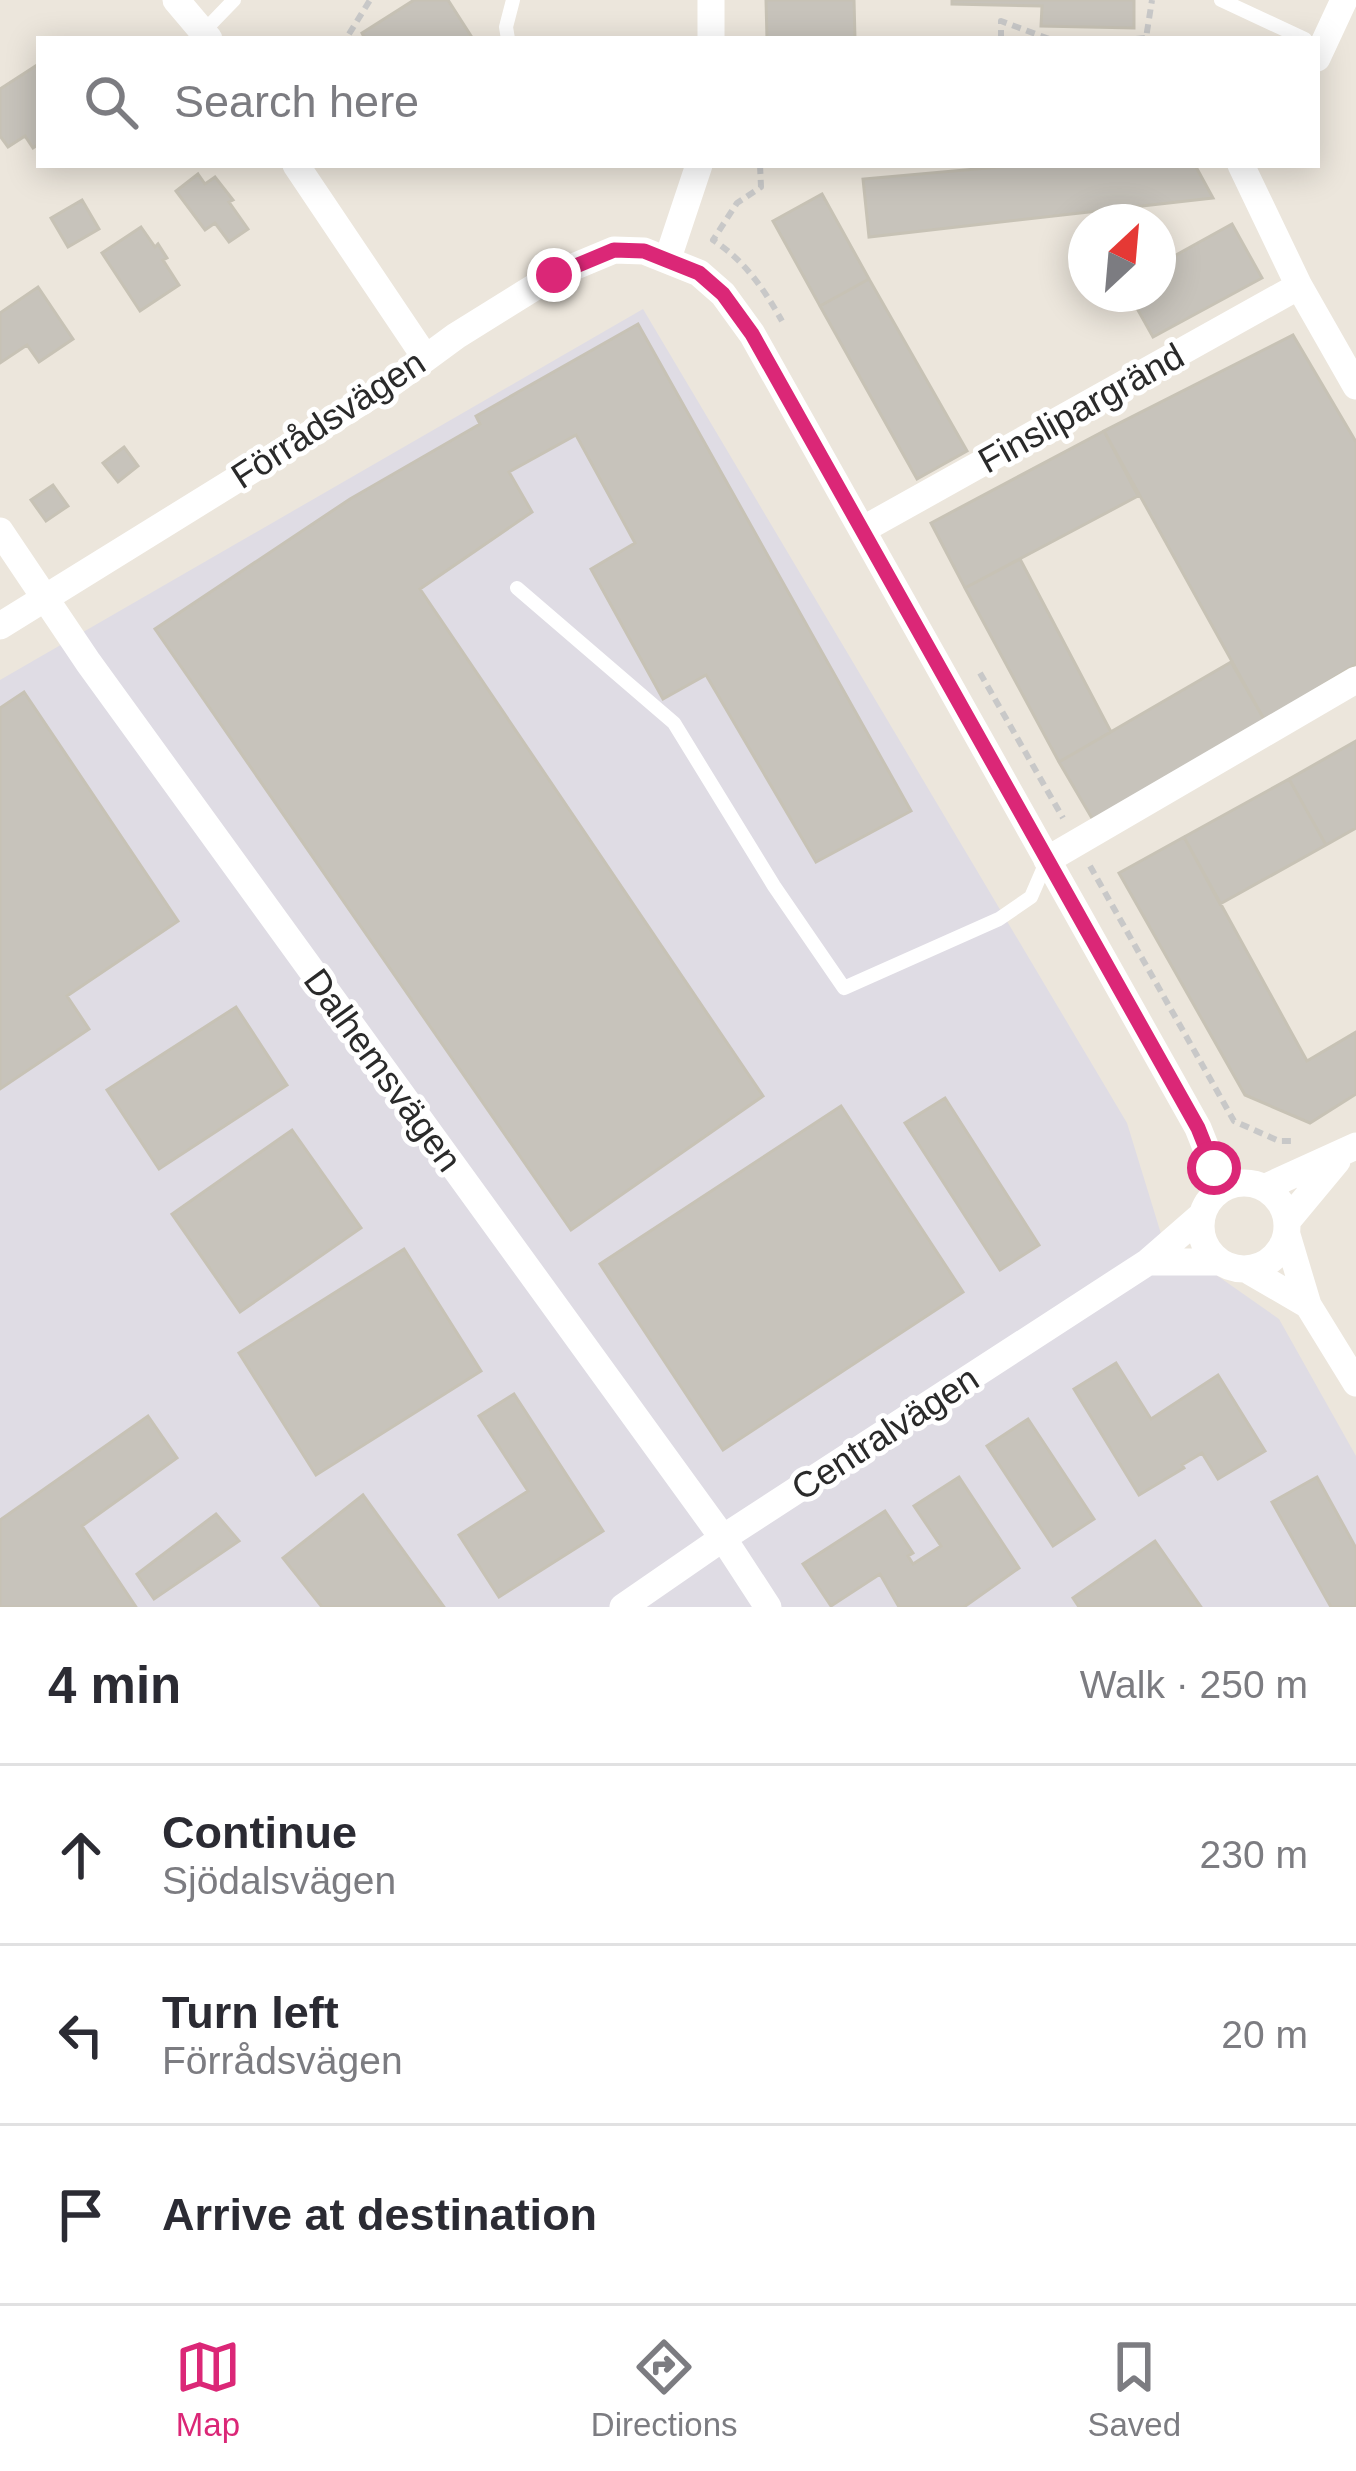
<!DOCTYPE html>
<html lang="en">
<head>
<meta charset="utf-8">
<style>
  body { margin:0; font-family:Arial,sans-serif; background:#f7f7f7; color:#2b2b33 }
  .compass { position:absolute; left:1068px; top:204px; width:108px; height:108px; border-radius:50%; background:#fff; box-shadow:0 6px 30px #0003; rotate:26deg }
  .stop { position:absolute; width:36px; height:36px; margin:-27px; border:9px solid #db2777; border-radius:50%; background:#fff }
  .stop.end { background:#db2777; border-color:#fff; box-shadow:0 3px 12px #0008 }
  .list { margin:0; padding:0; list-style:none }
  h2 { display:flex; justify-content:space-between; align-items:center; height:156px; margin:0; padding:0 48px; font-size:51px }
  h2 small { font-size:39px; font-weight:400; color:#7c7c81 }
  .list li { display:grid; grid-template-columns:78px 1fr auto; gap:36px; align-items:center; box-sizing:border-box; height:180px; padding:0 48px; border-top:3px solid #e1e1e2 }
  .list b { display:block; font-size:45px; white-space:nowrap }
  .list p { margin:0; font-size:39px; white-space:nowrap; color:#7c7c81 }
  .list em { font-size:39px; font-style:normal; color:#7c7c81 }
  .icon { flex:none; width:66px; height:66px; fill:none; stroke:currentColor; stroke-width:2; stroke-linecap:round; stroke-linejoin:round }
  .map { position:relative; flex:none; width:1356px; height:1607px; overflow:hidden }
  .search { position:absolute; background:#fff; box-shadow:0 6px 30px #0003; left:36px; right:36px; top:36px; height:132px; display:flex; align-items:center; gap:30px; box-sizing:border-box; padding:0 42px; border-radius:0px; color:#7c7c81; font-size:45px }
  .sheet { height:696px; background:#fff }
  nav { display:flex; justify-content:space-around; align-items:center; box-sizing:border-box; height:168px; border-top:3px solid #e1e1e2; background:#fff; font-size:33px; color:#7c7c81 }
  nav a { display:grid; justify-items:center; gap:6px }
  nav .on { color:#db2777 }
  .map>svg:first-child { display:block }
  .industrial { fill:#dfdce4 }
  .building { fill:#c7c3bb; stroke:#c7c2b5; stroke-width:3 }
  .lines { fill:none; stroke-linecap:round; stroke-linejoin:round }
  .path { stroke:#c8c8c8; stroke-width:6; stroke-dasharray:9 6; stroke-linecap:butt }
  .lane { stroke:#fff; stroke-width:14 }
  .street { stroke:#fff; stroke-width:27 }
  .route { stroke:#db2777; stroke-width:15 }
  .labels { text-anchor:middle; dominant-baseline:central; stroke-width:10; stroke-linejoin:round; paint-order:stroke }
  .street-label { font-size:36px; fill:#2a2a2a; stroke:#fff }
</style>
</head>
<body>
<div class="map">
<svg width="1356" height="1607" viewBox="0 0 1356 1607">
  <rect width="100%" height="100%" fill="#ece6dc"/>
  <path class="industrial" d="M643,309L1127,1123L1162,1237L1279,1319L1356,1456V1607H0V680Z"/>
  <path class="building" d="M414,0H448L473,39H365L362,33Z
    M766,0H854L855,39H767Z
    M952,0H1134V28L1041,26L1042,6L952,4Z
    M37,65L39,68V144L33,148L25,136L8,147L0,136V89Z
    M1022,165H1195L1213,198L869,237L863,179Z
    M198,174L205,184L215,177L233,200L229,202L248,229L229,242L215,223L205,230L176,191Z
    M822,194L869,279L820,306L773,221Z
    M82,200L99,229L68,247L51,218Z
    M1232,224L1262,278L1153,337L1129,294H1158V265Z
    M141,227L155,247L158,244L167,258L163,260L179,285L140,311L102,253Z
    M869,279L967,451L917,479L820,306Z
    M38,287L73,339L39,362L27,345L0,363V313Z
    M638,324L911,811L816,862L706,675L663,699L591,569L635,543L576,435L509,472L532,512L420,589L763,1096L571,1230L155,629L350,499L480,424L476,416Z
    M1293,335L1356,442V664L1265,721L1104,431Z
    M1104,431L1138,496L965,588L931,523Z
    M124,447L138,466L118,482L103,463Z
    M53,485L68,506L46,521L31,500Z
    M1020,559L1111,732L1059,762L965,588Z
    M1231,662L1265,721L1093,820L1059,762Z
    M24,692L178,921L67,996L89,1029L0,1089V708Z
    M1356,741V828L1326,845L1289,779Z
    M1289,779L1326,845L1220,904L1184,837Z
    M1184,837L1307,1061L1356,1032V1094L1310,1123L1245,1095L1119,873Z
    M236,1007L287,1085L159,1169L107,1090Z
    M945,1098L1039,1245L1000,1270L905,1123Z
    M841,1106L963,1292L723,1450L600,1264Z
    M292,1130L361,1228L240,1312L172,1214Z
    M404,1249L481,1371L316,1475L239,1353Z
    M1116,1363L1151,1419L1218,1375L1265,1451L1218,1479L1202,1453L1182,1465L1184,1468L1139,1495L1074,1389Z
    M514,1394L603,1531L499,1597L459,1535L528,1491L479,1416Z
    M148,1416L177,1458L82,1526L136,1607H0V1520Z
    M1028,1419L1094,1519L1053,1546L987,1446Z
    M959,1477L1019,1568L964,1607H899L880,1574L831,1606L803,1564L885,1511L913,1553L908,1556L913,1564L941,1546L914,1506Z
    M1317,1477L1356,1548V1607H1331L1272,1502Z
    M363,1495L444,1607H322L283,1558Z
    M216,1514L239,1541L154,1599L137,1574Z
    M1155,1541L1201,1607H1079L1073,1598Z"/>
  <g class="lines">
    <path class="path" d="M349,34L370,0
      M1001,39V21L1049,39
      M1136,39L1146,38L1152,0
      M760,165L761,187L737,203L713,240C745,261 764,289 782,321
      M980,673L1063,818
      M1090,866L1234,1121L1279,1141H1295"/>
    <path class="lane" d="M1221,0L1305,39
      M204,31L234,0
      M508,39L506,27L513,0
      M517,588L674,723L774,886L844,988L999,919L1031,897L1047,860"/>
    <path class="street" d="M176,0L209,39
      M711,39V0
      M1317,58L1344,0
      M296,165L425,357
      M1241,165L1299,286L1356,386
      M668,258L699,165
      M862,530L1299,286
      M0,531L88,662L723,1538L768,1607
      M0,626L392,383L456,336L554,275L614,250L644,251L699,273L723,294L752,334L1198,1128L1214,1168L1215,1193
      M1047,860L1356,680
      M1201 1226a43 43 0 1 1 86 0a43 43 0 1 1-86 0Z
      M1266,1187L1356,1146
      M1288,1220L1337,1161
      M1287,1235L1308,1305L1356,1383
      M1148,1262H1220
      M1246,1269L1308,1305
      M623,1607L723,1538L1148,1262L1202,1215"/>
  </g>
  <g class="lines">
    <path class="route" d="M554,275L614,250L644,251L699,273L723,294L752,334L1198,1128L1214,1168"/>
  </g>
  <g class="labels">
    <g class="street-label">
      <text transform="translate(1081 408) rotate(-29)">Finslipargränd</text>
      <text transform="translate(328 419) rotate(-33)">Förrådsvägen</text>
      <text transform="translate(383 1070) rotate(54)">Dalhemsvägen</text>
      <text transform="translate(885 1433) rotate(-33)">Centralvägen</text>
    </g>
  </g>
</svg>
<svg class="compass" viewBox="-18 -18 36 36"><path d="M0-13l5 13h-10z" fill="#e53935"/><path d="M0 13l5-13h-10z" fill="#7c7c81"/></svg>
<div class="stop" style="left:1214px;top:1168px"></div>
<div class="stop end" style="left:554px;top:275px"></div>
<div class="search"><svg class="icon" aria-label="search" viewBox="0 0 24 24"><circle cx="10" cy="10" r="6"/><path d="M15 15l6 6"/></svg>Search here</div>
</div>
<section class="sheet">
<h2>4 min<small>Walk · 250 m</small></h2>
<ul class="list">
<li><svg class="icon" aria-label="ahead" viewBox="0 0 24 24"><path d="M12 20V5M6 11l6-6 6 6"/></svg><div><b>Continue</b><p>Sjödalsvägen</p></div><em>230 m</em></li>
<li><svg class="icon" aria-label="left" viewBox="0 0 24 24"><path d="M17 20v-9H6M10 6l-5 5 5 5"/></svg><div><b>Turn left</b><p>Förrådsvägen</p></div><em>20 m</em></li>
<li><svg class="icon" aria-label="arrive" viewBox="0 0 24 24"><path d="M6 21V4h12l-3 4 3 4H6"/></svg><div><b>Arrive at destination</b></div></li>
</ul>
</section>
<nav>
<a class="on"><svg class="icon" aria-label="map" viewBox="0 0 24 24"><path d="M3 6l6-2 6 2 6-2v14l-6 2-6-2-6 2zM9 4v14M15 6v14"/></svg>Map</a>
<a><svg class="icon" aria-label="directions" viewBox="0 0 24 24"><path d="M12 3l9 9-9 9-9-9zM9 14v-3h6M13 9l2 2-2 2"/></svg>Directions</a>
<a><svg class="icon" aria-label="saved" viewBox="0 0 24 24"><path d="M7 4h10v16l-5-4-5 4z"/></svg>Saved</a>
</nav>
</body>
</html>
